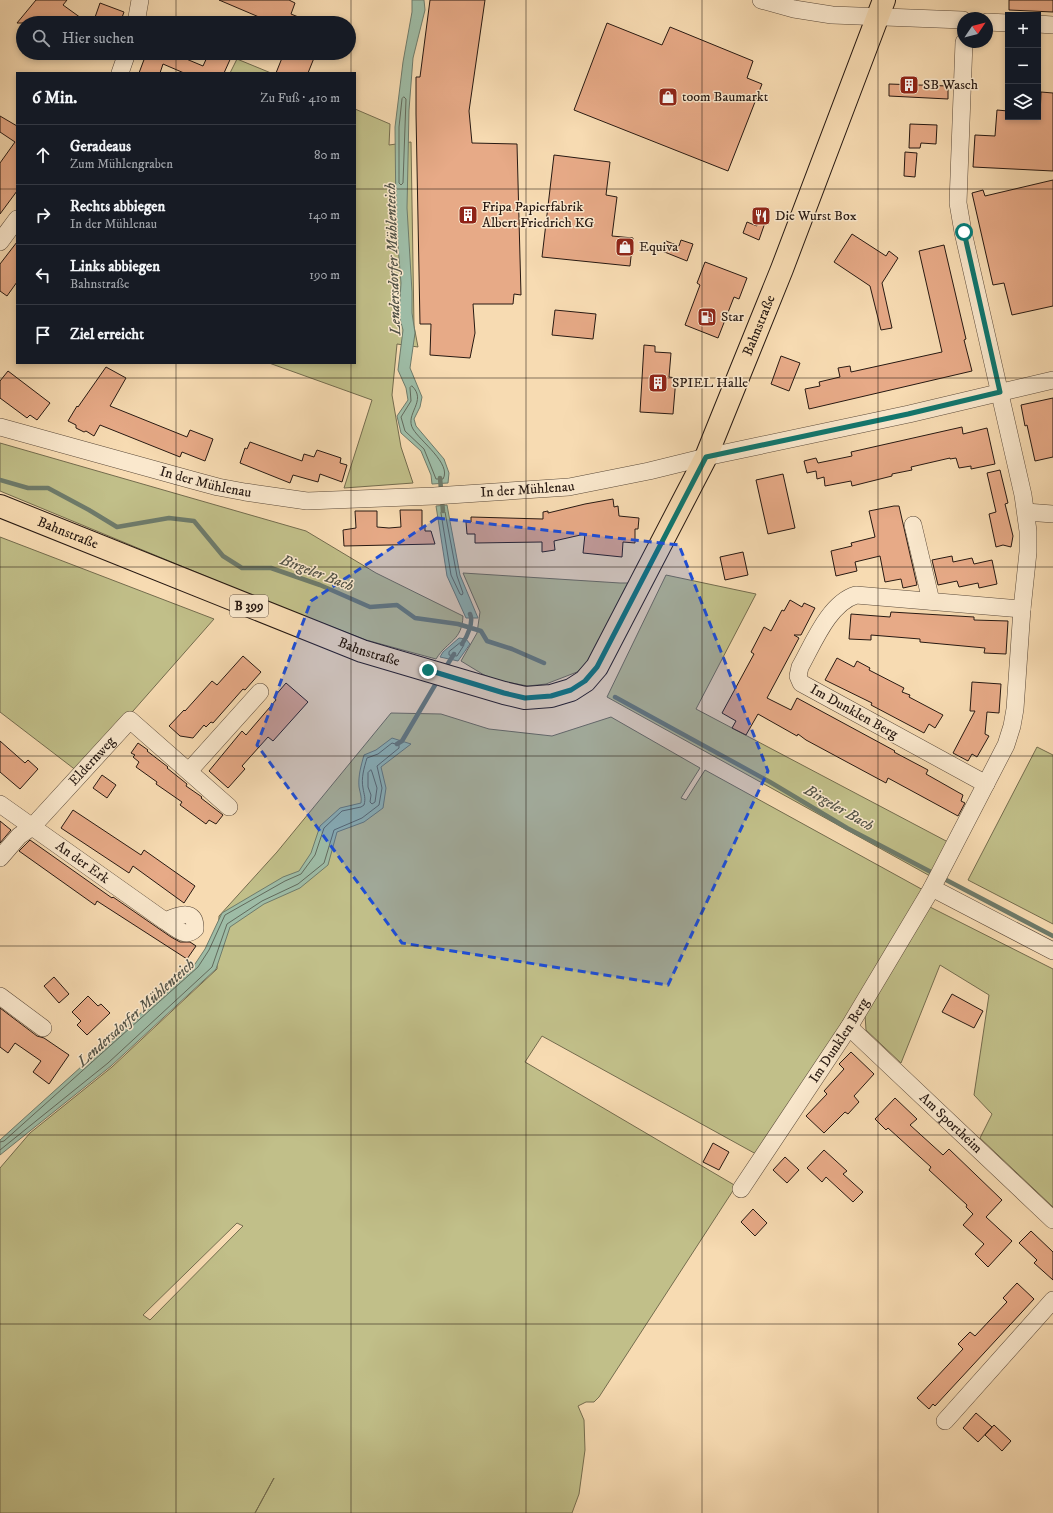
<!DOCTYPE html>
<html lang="de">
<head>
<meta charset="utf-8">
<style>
  body { margin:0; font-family:"IM FELL DW Pica",serif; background:#20242c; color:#f1f3f6 }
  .controls { position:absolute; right:12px; top:12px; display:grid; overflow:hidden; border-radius:0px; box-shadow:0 2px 6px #0003 }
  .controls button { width:36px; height:36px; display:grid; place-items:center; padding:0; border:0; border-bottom:1px solid #363941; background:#171b24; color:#f1f3f6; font:20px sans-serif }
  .compass { position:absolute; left:957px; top:12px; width:36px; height:36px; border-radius:50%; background:#171b24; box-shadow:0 2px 6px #0003; rotate:55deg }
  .stop { position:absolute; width:12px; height:12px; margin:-9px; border:3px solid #0f766e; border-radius:50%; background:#fff }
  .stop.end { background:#0f766e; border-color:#fff; box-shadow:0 1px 4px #0008 }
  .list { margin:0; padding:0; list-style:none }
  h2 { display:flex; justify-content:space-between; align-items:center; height:52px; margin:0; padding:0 16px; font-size:17px }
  h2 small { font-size:13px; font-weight:400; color:#9ea1a6 }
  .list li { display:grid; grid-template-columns:26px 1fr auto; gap:12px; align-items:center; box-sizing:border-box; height:60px; padding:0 16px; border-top:1px solid #363941 }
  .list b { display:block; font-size:15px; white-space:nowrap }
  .list p { margin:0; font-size:13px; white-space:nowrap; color:#9ea1a6 }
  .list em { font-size:13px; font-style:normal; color:#9ea1a6 }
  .icon { flex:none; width:22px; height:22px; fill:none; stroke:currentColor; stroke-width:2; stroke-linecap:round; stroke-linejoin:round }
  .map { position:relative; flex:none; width:1053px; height:1513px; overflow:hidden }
  .search { position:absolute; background:#171b24; box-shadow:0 2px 6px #0003; left:16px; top:16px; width:340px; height:44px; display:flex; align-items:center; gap:10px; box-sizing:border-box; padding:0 14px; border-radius:22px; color:#9ea1a6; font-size:15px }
  .panel { position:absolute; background:#171b24; box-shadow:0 2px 6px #0003; left:16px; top:72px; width:340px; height:292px; border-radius:0px }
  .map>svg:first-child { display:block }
  .green { fill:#c1bf89; stroke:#746c4e; fill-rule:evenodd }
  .water { fill:#9ebca6; stroke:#6e7b6b }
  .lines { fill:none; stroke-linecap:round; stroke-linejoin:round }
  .shore { stroke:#626a5c; stroke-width:1 }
  .stream { stroke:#6e7b6b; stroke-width:4.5 }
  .building { fill:#e7aa87; stroke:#271912 }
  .minor-casing { stroke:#5b4a3a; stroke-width:18 }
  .primary-casing { stroke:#271912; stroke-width:24 }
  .minor { stroke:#fae8cd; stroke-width:17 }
  .primary { stroke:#f7dbb2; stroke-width:22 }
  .route { stroke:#0f766e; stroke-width:5 }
  .marked { fill:#1d4ed8; fill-opacity:0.2; stroke:#1d4ed8; stroke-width:3; stroke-dasharray:8 5; stroke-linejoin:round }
  .grid { fill:none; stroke:#271912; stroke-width:1; stroke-opacity:0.55 }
  .labels { text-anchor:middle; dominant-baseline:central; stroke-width:3; stroke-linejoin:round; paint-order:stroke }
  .shield { fill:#fae8cd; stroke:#66574a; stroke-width:1 }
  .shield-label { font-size:13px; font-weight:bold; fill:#271912 }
  .poi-label { font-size:14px; fill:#271912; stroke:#fae8cd; text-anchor:start }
  .street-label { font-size:14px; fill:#271912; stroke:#fae8cd }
  .water-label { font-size:15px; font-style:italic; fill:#515246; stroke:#fae8cd }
</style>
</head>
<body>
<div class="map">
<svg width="1053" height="1513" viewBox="0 0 1053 1513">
  <rect width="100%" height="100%" fill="#f7dbb2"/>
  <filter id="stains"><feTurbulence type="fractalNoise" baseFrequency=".005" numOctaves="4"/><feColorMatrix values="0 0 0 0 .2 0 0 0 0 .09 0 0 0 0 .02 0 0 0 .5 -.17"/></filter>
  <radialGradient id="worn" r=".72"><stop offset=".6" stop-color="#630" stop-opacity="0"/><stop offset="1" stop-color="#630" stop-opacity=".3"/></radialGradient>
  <path class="green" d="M237,59L271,73H230Z
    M355,109L390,124L389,145L411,142L414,326L418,347L397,344L392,395L401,447L413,483L344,488L372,400L269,363H355Z
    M0,443L306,531L376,573L463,616C462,641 448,640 436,659L366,640L273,604L0,491Z
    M0,537L214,619L126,719L77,771L0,712Z
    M463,573L620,583H629L589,661L577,672L546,684L528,686L500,681L484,675L461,661L477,633L480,612Z
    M666,575L756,594L696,709L948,842L930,876L607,697Z
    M391,713L441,714L489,729L552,736L611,717L700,768L681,798L686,800L705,770L925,891L840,1026L756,1154L542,1036L525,1062L736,1186L599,1397L594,1402H586L578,1406L584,1420L585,1450L579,1494L572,1513H255L274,1478L255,1513H0V1168L30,1133L112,1067L217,969L219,916L277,852ZM237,1223L243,1226L150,1320L143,1315Z
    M1037,747L1053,755V924L968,880Z
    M928,906L1053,969V1207L980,1138L992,1114L974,1095L989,995L940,965L901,1063L866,1030L865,1015Z"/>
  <path class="water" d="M412,0H424L425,10L413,58L409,110L407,208L412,292V313L415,333L410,368L422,397L420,407L414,419L416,426L444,459L449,473L448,483L432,484L431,475L421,451L401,433L397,416L408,400L406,388L398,370L403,330L399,315L401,283L396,220L395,127L403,62L412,12Z
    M447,505L460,575L478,618H466L447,576L436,506Z
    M459,638L466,639L470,644L458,661L440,657L443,652Z
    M392,738L411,744L381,767L386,788L383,808L364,822L337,832L328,865L300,888L264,904L230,927L216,969L111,1066L0,1155V1140L195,964L205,949L222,913L283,877L299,871L311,853L320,826L340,808L361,803C362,797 360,793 359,787C358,776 361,766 364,755L376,750Z"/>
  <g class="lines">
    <path class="shore" d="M404,97L406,99L403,183L401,185L399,183V127L402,99Z
      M412,386C428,401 404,414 413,429C420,441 452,464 443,479H436L424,449L405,431L401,417L411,401L410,388Z
      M442,511L445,512L457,576L463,593L462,595L460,594L451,575L441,513Z
      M460,643H463L464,645L457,656L449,655V652Z
      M371,770L372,772L377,788L375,802L372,804L370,802L371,795L368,787V773Z
      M0,1142L4,1141L198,967L209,950L225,915L285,881L301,874L315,855L324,828L342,811L361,807L364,805C366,798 364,795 363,788C361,778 364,768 367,758L378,754L392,743L399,745V748L377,766L382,788L379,805L362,818L334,830L324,863L298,884L262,901L227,924L212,967L108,1063L0,1150"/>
    <path class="stream" d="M440,478L443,511
      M0,480L28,488H48L89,510L117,527L169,518L194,521L223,556L242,568H271L320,585L370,607L397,605L415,618L458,624L481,631L487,641L512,649L544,663
      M462,644C467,637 474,622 470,614
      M444,670L454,654
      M615,697L770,782L847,828L1053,936
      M397,744L402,741L438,680"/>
  </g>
  <path class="building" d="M36,0H67L63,5L88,23H17Z
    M219,0H289L295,3L291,14L313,23H273Z
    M430,0H485L469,111L472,143L517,144L521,295L514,294L513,304H473L475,333L470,358L430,355L431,324H420L416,114V77H420Z
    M1009,0H1053V12L1009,10Z
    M100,3L124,12L120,23H93Z
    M607,23L662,45L670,27L753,61L747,78L762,84L728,171L574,110Z
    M137,53H172L203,66L209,53H233L224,73H184L163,64L160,73H139L145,57Z
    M284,53H316L308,73H276Z
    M889,84L948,86V99L889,96Z
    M1041,92L1053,93V171L973,167L975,135L995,136L997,110L1008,111V117H1040Z
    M0,116L17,126V191L0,214V163L15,142L0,132Z
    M910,124L937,125L936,144L921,143L920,148H909Z
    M905,152L917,153L915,177L904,176Z
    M554,155L610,162L606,195L617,197L612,236L633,238L630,266L542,257Z
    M1053,180V306L1012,315L1004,283L993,285L972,193L983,190L985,196Z
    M760,209L767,211V217L759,240L743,233L747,222L757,226L755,213Z
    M852,234L886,256L889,251L898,258L882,283L892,328L881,330L870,286L834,262Z
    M681,240L693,244L687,261L662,251L666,241L679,246Z
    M17,242V282L7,296L0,291V264Z
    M944,245L966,339L964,340L972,371L809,409L805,389L820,386L819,382L840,377L838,368L850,366L851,372L942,352L919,251Z
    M705,262L747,278L739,299L734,297L718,338L685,325L700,285L697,283Z
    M555,310L596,314L593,339L552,335Z
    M644,345L655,346V352L671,353L669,377L676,378L673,414L640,412Z
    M781,356L800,363L789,391L771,384Z
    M106,367L126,378L110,406L187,437L190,430L213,439L205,461L182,452L180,457L100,425L94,436L86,431L84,432L76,428V425L68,421L77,406L78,407Z
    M8,371L50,403L37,420L30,415L27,418L0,398V381Z
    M1053,398V457L1035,461L1027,425L1025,426L1021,405Z
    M962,427L963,434L987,428L995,464L971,469V466L959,468L956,458L950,459V458L911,467L912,470L892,474V476L852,486L851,481L825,486L824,477L817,479L816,471L807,473L804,461L816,458L818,463L852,456L851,452Z
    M250,442L302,461L304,454L314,457L317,450L341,458L340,463L347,465L342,482L320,474L318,482L293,475L290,483L240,463L245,448L247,449Z
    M1000,470L1008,503L1005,504L1013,536L1011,547L1003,545L996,547L989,514L996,512L987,473Z
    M783,474L795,528L768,534L756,480Z
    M613,499L614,507L618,506L619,516L639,518L638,529H635V543L623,542L622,557L583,553L585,534L554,541L555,550L542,552V542L475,543V534H467L466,522H471V517L543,519V512L548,511V513L585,504Z
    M894,506H899L917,585L903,588L901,579L885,582L880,556L855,562L857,571L836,576L831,551L852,546L851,543L875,537L869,511Z
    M400,510H422V527H425V531H431L435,544L344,546L343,530L356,528L355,511H377V527L389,528L401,527Z
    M743,552L748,575L725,580L720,557Z
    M952,556L953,562L972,558L974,564L992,560L997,584L979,588L978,583L959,587L957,581L938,585L932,560Z
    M790,600L802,607L804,603L815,608L801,635H794L799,638L767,698L791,710L797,698L895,751L894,752L928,770L926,774L963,795L961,801L965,803L958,816L888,778L886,783L806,740L798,734L797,736L758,714L746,735L732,728L736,721L722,713L754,654L751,652L764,627L771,631L782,610L784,611Z
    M891,612L974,617V620L1008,621L1006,654L984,653L985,648L920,642V639L871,635V640L849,639L851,614L890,617Z
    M243,656L261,672L245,690L243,689L213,723L211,722L206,727L204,725L193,738L180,736L169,726L184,710L185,711L212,681L217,685Z
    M837,658L854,667L857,661L870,668L869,670L904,688L902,692L910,695L909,697L943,715L935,728L929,724L924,733L871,705L872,703L825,680Z
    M972,682L1001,684L999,713L987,712L985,734L989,736L977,757L972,754L968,761L953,753L975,711H970Z
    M286,683L308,702L273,741L268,737L242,766L245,769L228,788L209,771L242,731L246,735L276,700L274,697Z
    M0,741L25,763L28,760L38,769L20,789L0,772Z
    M138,743L148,750L147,751L168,767L167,768L187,784L186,786L202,797L201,798L223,815L216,824L209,820L206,824L180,805L182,802L156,784L157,782L136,767L139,762L133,757L135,755L131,753Z
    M102,775L116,785L107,798L93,788Z
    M73,810L141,855L144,850L195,886L184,903L133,866L129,873L61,828Z
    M0,821L11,830L0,843Z
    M30,840L112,898L113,897L171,937L180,942H190L196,946L187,959L97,901L95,905L19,851Z
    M54,977L69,994L59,1003L44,986Z
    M952,994L983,1011L974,1028L942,1012Z
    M88,996L98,1006L101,1004L110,1013L87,1035L77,1025L81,1021L72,1012Z
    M0,1008L37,1036L44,1038L69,1055L49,1084L33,1072L41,1061L15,1043L8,1053L0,1047Z
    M851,1052L874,1074L854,1096L859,1102L848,1114L845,1112L824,1133L806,1116L827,1094L824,1091L844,1069L839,1064Z
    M895,1098L917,1119L910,1125L943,1155L949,1149L1002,1200L986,1217L1012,1241L988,1267L975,1254L984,1244L963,1225L973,1214L966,1207L967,1205L929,1170L931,1167L888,1128L886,1130L875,1119Z
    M713,1143L729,1152L719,1170L703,1162Z
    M824,1150L847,1171L843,1174L863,1192L853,1202L826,1177L822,1182L807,1168Z
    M785,1157L799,1170L787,1183L773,1170Z
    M753,1209L767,1223L755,1236L741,1222Z
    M1031,1231L1053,1252V1280L1034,1263L1037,1260L1019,1243Z
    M1017,1283L1034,1299L935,1406L933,1404L929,1409L917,1398L963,1349L958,1344L970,1332L975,1336L1007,1302L1003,1298Z
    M976,1413L992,1427L978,1442L963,1428Z
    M994,1425L1011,1441L1002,1451L985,1435Z"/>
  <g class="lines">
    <g class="minor-casing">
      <g id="minor">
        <path d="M761,0L794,9L832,15L963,20"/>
        <path d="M987,22L1008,23"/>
        <path d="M136,23L140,0"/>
        <path d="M1038,24L1053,25"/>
        <path d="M120,73L127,53"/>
        <path d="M0,242L17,219"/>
        <path id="s1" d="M0,427L192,480L218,487L245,492L307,501L434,496L569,487L649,471L706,457L909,414L1053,380"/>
        <path d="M1026,512L1053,514"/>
        <path d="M913,525L931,601"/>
        <path d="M189,771L260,692"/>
        <path d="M986,784L801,683L798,676L800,667C813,644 829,603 856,595L1022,609"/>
        <path id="s2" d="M0,804L165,921C175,927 185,939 195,929C196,907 177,916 165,921"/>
        <path id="s3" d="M0,858L19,836L32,827L130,720L229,807"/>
        <path d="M932,888L1053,951"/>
        <path d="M0,996L43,1028"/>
        <path id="s4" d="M849,1027L1053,1220"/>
        <path id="s5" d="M741,1189L849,1027L932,888L1006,745L1012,726L1015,709L1022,609L1028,552V531L1023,495L963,232L958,203L964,42"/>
        <path d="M945,1421L1053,1300"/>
      </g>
    </g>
    <g class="primary-casing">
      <g id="primary">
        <path id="s6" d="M0,506L362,651L504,693L525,698L551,696L571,690L585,681L597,667L706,457L714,437L782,269L884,0"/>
      </g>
    </g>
    <use href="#minor" class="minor"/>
    <use href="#primary" class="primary"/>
  </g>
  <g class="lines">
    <path class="route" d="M428,670L504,693L525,698L551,696L571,690L585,681L597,667L706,457L908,414L1000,392L964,232"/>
  </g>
  <path class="marked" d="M437,518L679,545L768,771L668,985L402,943L257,745L311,601Z"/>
  <path class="grid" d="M176,0V23M351,0V73M526,0V1513M702,0V1513M878,0V1513M176,53V73M0,189H17M355,189H1053M176,363V1513M351,363V1513M0,378H1053M0,567H1053M0,756H1053M0,946H1053M0,1135H1053M0,1324H1053"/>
  <defs>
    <g id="building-square" transform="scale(1)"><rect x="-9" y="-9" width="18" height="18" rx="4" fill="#8f2418" stroke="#fae8cd"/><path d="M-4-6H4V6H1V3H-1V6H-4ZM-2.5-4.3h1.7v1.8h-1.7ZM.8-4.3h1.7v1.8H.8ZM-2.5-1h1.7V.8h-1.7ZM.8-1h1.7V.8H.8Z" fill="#fff"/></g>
    <g id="shop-square" transform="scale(1)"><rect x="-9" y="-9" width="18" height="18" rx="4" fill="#8f2418" stroke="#fae8cd"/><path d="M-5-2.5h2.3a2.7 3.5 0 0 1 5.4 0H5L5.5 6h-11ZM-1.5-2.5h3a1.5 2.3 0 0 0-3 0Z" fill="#fff"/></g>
    <g id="restaurant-square" transform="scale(1)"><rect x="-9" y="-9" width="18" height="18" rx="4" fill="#8f2418" stroke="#fae8cd"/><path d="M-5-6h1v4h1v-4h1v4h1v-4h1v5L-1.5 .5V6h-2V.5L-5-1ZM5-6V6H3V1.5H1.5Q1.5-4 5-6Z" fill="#fff"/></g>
    <g id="fuel-square" transform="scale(1)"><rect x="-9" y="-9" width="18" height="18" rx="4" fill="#8f2418" stroke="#fae8cd"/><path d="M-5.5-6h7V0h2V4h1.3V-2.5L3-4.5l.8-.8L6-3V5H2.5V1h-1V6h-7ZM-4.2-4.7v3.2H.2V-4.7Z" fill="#fff"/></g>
  </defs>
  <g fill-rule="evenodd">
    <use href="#building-square" x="909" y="85"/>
    <use href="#shop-square" x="668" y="97"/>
    <use href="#building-square" x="468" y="215"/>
    <use href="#restaurant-square" x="761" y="216"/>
    <use href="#shop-square" x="625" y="247"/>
    <use href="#fuel-square" x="707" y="317"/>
    <use href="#building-square" x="658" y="383"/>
  </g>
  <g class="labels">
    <rect class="shield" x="230" y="595" width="38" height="22" rx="3"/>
    <g class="shield-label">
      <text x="249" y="606">B 399</text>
    </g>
    <g class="poi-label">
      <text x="923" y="85">SB Wasch</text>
      <text x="682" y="97">toom Baumarkt</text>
      <text x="482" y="207">Fripa Papierfabrik<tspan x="482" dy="16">Albert Friedrich KG</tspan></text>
      <text x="775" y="216">Die Wurst Box</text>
      <text x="639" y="247">Equiva</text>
      <text x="721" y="317">Star</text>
      <text x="672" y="383">SPIEL Halle</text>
    </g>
    <g class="street-label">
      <text stroke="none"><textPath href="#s6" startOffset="1020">Bahnstraße</textPath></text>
      <text stroke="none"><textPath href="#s1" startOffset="213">In der Mühlenau</textPath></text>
      <text stroke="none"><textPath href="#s1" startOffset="537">In der Mühlenau</textPath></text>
      <text stroke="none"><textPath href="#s6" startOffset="73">Bahnstraße</textPath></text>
      <text stroke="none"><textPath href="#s6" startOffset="397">Bahnstraße</textPath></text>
      <text transform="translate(854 712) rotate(29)">Im Dunklen Berg</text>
      <text stroke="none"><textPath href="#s3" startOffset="134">Eldernweg</textPath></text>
      <text stroke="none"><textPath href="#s2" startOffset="101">An der Erk</textPath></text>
      <text stroke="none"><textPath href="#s5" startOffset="178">Im Dunklen Berg</textPath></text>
      <text stroke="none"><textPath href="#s4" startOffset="140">Am Sportheim</textPath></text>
    </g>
    <g class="water-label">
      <text transform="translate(393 259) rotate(-92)">Lendersdorfer Mühlenteich</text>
      <text transform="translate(317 573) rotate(21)">Birgeler Bach</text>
      <text transform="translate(839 808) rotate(30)">Birgeler Bach</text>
      <text transform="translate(136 1013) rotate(-42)">Lendersdorfer Mühlenteich</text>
    </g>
  </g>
  <rect width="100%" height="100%" filter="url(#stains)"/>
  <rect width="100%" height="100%" fill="url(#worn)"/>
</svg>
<div class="controls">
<button>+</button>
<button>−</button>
<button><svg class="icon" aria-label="layers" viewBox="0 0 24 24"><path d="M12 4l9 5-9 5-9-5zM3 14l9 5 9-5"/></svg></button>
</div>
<svg class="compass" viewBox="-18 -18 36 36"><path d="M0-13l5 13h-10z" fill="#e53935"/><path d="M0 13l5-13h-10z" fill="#9ea1a6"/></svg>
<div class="stop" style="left:964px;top:232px"></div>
<div class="stop end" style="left:428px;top:670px"></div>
<div class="search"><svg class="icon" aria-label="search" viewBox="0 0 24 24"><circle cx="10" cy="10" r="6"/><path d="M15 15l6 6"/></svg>Hier suchen</div>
<section class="panel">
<h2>6 Min.<small>Zu Fuß · 410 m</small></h2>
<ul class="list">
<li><svg class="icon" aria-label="ahead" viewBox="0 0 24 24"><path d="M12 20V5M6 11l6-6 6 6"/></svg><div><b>Geradeaus</b><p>Zum Mühlengraben</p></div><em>80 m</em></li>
<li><svg class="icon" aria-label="right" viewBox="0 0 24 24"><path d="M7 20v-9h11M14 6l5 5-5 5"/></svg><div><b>Rechts abbiegen</b><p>In der Mühlenau</p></div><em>140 m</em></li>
<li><svg class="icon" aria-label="left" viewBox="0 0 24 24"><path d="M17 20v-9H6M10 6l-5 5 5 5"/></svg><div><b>Links abbiegen</b><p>Bahnstraße</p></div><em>190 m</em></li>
<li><svg class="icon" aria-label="arrive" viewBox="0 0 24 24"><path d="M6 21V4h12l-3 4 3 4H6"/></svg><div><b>Ziel erreicht</b></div></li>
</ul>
</section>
</div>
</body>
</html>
